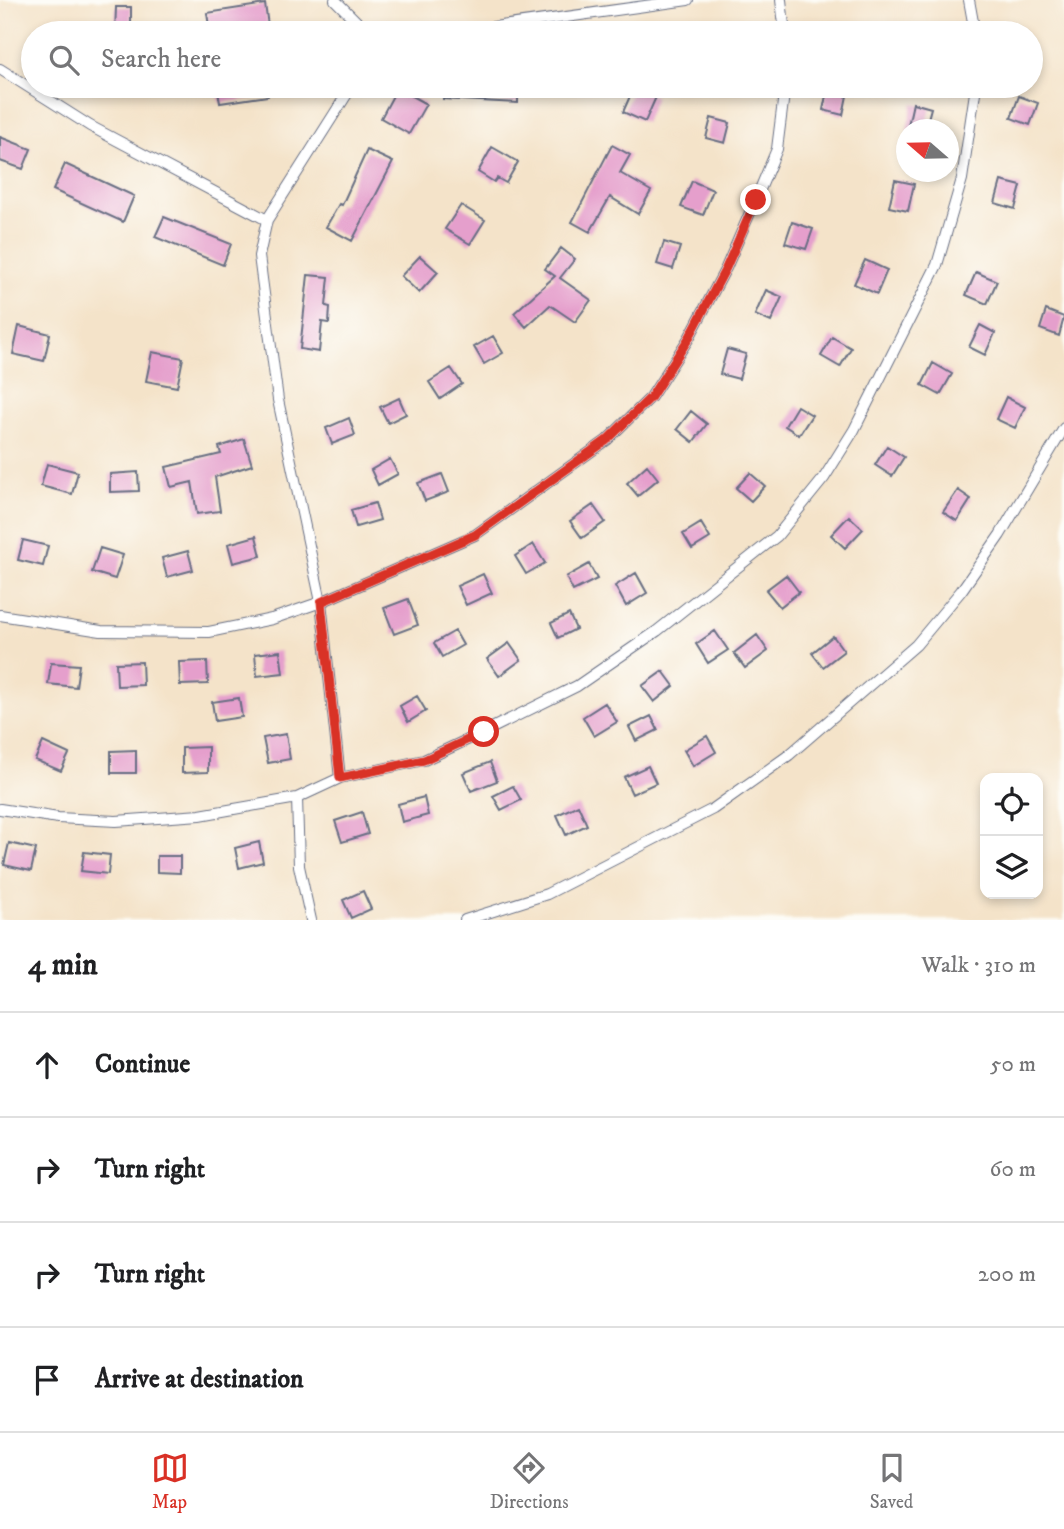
<!DOCTYPE html>
<html lang="en">
<head>
<meta charset="utf-8">
<style>
  body { margin:0; font-family:"IM FELL DW Pica",serif; background:#f2f2f2; color:#202124 }
  .controls { position:absolute; right:21px; bottom:21px; display:grid; overflow:hidden; border-radius:14px; box-shadow:0 4px 10px #0003 }
  .controls button { width:63px; height:63px; display:grid; place-items:center; padding:0; border:0; border-bottom:2px solid #e0e0e0; background:#fff; color:#202124; font:35px sans-serif }
  .compass { position:absolute; left:896px; top:119px; width:63px; height:63px; border-radius:50%; background:#fff; box-shadow:0 4px 10px #0003; rotate:290deg }
  .stop { position:absolute; width:21px; height:21px; margin:-16px; border:5px solid #d93025; border-radius:50%; background:#fff }
  .stop.end { background:#d93025; border-color:#fff; box-shadow:0 2px 7px #0008 }
  .list { margin:0; padding:0; list-style:none }
  h2 { display:flex; justify-content:space-between; align-items:center; height:91px; margin:0; padding:0 28px; font-size:30px }
  h2 small { font-size:23px; font-weight:400; color:#757577 }
  .list li { display:grid; grid-template-columns:46px 1fr auto; gap:21px; align-items:center; box-sizing:border-box; height:105px; padding:0 28px; border-top:2px solid #e0e0e0 }
  .list b { display:block; font-size:26px; white-space:nowrap }
  .list em { font-size:23px; font-style:normal; color:#757577 }
  .icon { flex:none; width:38px; height:38px; fill:none; stroke:currentColor; stroke-width:2; stroke-linecap:round; stroke-linejoin:round }
  .map { position:relative; flex:none; width:1064px; height:920px; overflow:hidden }
  .search { position:absolute; background:#fff; box-shadow:0 4px 10px #0003; left:21px; right:21px; top:21px; height:77px; display:flex; align-items:center; gap:18px; box-sizing:border-box; padding:0 24px; border-radius:38px; color:#757577; font-size:26px }
  .sheet { height:511px; background:#fff }
  nav { display:flex; justify-content:space-around; align-items:center; box-sizing:border-box; height:98px; border-top:2px solid #e0e0e0; background:#fff; font-size:19px; color:#757577 }
  nav a { display:grid; justify-items:center; gap:4px }
  nav .on { color:#d93025 }
  .map>svg:first-child { display:block }
  .building { fill:#e59fcc }
  .lines { fill:none; stroke-linecap:round; stroke-linejoin:round }
  .lane-casing { stroke:#676e83; stroke-width:12 }
  .lane { stroke:#fff; stroke-width:10 }
  .route { stroke:#d93025; stroke-width:9 }
</style>
</head>
<body>
<div class="map">
<svg width="1064" height="920" viewBox="0 0 1064 920">
  <rect width="100%" height="100%" fill="#fdfcf7"/>
  <filter id="ink" filterUnits="userSpaceOnUse"><feTurbulence type="fractalNoise" baseFrequency=".0143" numOctaves="2"/><feDisplacementMap in="SourceGraphic" scale="14" xChannelSelector="R" yChannelSelector="G"/><feConvolveMatrix kernelMatrix="1 2 1 2 8 2 1 2 1" color-interpolation-filters="sRGB"/></filter>
  <filter id="wash" filterUnits="userSpaceOnUse"><feTurbulence type="fractalNoise" baseFrequency=".00686" numOctaves="4" result="noise"/><feDisplacementMap in="SourceGraphic" scale="28" xChannelSelector="R" yChannelSelector="G"/><feGaussianBlur stdDeviation="1.57" result="paint"/><feColorMatrix in="noise" values="0 0 0 0 0 0 0 0 0 0 0 0 0 0 0 0 0 1.4 0 .05"/><feComposite in="paint" operator="in"/></filter>
  <g filter="url(#wash)">
    <rect width="100%" height="100%" fill="#f4e3c9"/>
    <g id="blocks">
      <path class="building" d="M265,4L269,33H210L207,13Z
        M116,7H131V33H115Z
        M217,86H268V96L220,103Z
        M443,86H518V103L443,99Z
        M828,86H849L843,115L823,110Z
        M634,87L656,97L645,122L623,112Z
        M397,88L426,104L409,134L381,118Z
        M1019,96L1038,103L1030,125L1011,118Z
        M913,103L931,108L925,130H907Z
        M711,118L730,123L725,143L706,138Z
        M0,137L31,149L23,169L0,161Z
        M612,145L630,155L620,173L651,191L638,214L610,197L590,232L572,222Z
        M492,147L518,162L506,183L497,178L494,182L478,172Z
        M367,150L393,162L352,241L326,227L339,204L342,205Z
        M65,164L134,196L123,222L53,190Z
        M895,180L914,184L908,211L889,207Z
        M692,181L713,190L703,215L681,207Z
        M1001,181L1021,186L1015,209L995,203Z
        M461,205L485,220L470,244L445,229Z
        M164,217L231,244L223,265L155,237Z
        M792,222L813,229L806,249L785,243Z
        M664,242L680,247L673,269L657,264Z
        M561,248L575,259L560,278L591,300L575,322L550,305L526,327L514,313L555,276L545,269Z
        M420,256L438,272L419,293L401,276Z
        M865,260L887,270L877,294L854,284Z
        M976,272L997,281L987,304L966,295Z
        M308,275L329,277L326,306L330,307L329,323L322,322L319,352L300,349Z
        M766,290L782,297L771,322L755,315Z
        M1046,310L1064,317L1059,336L1040,329Z
        M980,325L995,333L985,355L969,347Z
        M19,326L50,334L44,361L13,354Z
        M493,336L503,353L484,364L474,347Z
        M832,337L851,348L840,367L821,356Z
        M727,349L746,354L739,379L720,374Z
        M152,352L183,358L177,387L146,381Z
        M933,363L952,374L940,395L922,385Z
        M451,368L462,384L440,399L429,382Z
        M1006,397L1025,407L1015,428L996,419Z
        M399,398L406,414L388,423L380,407Z
        M797,406L812,415L799,435L785,426Z
        M691,411L707,424L693,442L677,429Z
        M349,418L355,435L332,444L326,428Z
        M244,439L252,465L215,477L220,511L197,514L192,482L171,487L166,467L221,454L219,447Z
        M887,446L904,457L892,476L875,465Z
        M390,459L398,474L378,485L371,470Z
        M47,464L78,472L72,494L41,486Z
        M647,465L658,479L638,496L627,483Z
        M138,472L139,491L110,492V474Z
        M750,473L765,486L751,501L736,488Z
        M442,474L449,492L425,501L418,483Z
        M958,490L971,499L957,521L943,512Z
        M375,503L380,520L356,527L351,510Z
        M593,505L605,522L582,538L570,521Z
        M849,516L863,529L845,548L831,535Z
        M701,523L710,538L692,549L683,534Z
        M256,536L261,556L233,563L228,544Z
        M23,540L48,546L43,566L18,560Z
        M533,544L545,563L526,574L515,556Z
        M100,548L123,555L115,579L92,572Z
        M188,551L193,570L167,577L162,558Z
        M589,564L597,579L573,591L566,577Z
        M636,573L647,593L626,606L615,586Z
        M483,574L492,593L466,605L457,586Z
        M786,575L799,592L780,607L766,590Z
        M408,599L418,625L394,634L384,608Z
        M569,614L576,629L558,638L551,623Z
        M455,631L463,645L442,657L434,643Z
        M715,631L728,650L708,663L696,644Z
        M757,635L768,651L745,668L734,653Z
        M833,636L844,651L823,667L812,653Z
        M509,643L521,660L499,676L487,659Z
        M280,651L283,673L257,676L255,654Z
        M207,661L208,684L180,685L179,662Z
        M142,662L143,685L117,686L116,663Z
        M51,663L79,665L76,687L48,684Z
        M663,671L674,686L654,702L642,686Z
        M417,696L426,711L408,722L400,706Z
        M239,698L242,717L215,721L212,702Z
        M605,703L617,722L594,736L583,717Z
        M651,716L658,730L636,741L629,727Z
        M286,734L290,759L268,763L263,738Z
        M707,736L716,752L693,766L684,750Z
        M43,742L69,754L61,771L35,760Z
        M208,747V772L182,773V748Z
        M136,750V773H111V751Z
        M490,762L497,781L471,791L463,773Z
        M648,766L656,783L632,794L624,777Z
        M513,786L521,800L501,810L493,796Z
        M424,797L428,815L402,822L398,804Z
        M578,805L587,825L566,835L557,815Z
        M362,812L368,834L342,842L335,821Z
        M259,842L263,862L239,868L235,848Z
        M9,843L36,849L31,871L4,865Z
        M84,852L110,855L108,874L81,871Z
        M157,856H180V873L157,872Z
        M363,891L371,909L351,918L343,900Z"/>
    </g>
  </g>
  <g filter="url(#ink)">
    <use href="#blocks" fill-opacity="0" stroke="#676e83" stroke-width="2"/>
    <g class="lines">
      <g class="lane-casing">
        <path id="lane" d="M335,0L368,33
          M781,0L785,33
          M969,0L975,33
          M451,33L688,0
          M0,69L90,126L267,220
          M0,615L101,631L209,632L272,619L321,602L475,535L607,440L651,397L689,338L726,268L756,199L777,149L785,86
          M340,778L321,602L278,400L259,256L267,220L352,86
          M297,798L299,866L311,920
          M0,809L58,818L116,821L200,815L297,798L340,778L424,760L484,732L577,686L657,631L777,536L824,478L854,430L937,265L962,179L976,86
          M465,920L547,894L713,809L789,755L916,645L961,591L1000,535L1064,428"/>
      </g>
      <use href="#lane" class="lane"/>
    </g>
  </g>
  <g class="lines" filter="url(#ink)">
    <path class="route" d="M484,732L424,760L340,778L321,602L475,535L607,440L651,397L689,338L726,268L756,200"/>
  </g>
</svg>
<div class="controls">
<button><svg class="icon" aria-label="locate" viewBox="0 0 24 24"><circle cx="12" cy="12" r="6"/><path d="M12 2v4M12 18v4M2 12h4M18 12h4"/></svg></button>
<button><svg class="icon" aria-label="layers" viewBox="0 0 24 24"><path d="M12 4l9 5-9 5-9-5zM3 14l9 5 9-5"/></svg></button>
</div>
<svg class="compass" viewBox="-18 -18 36 36"><path d="M0-13l5 13h-10z" fill="#e53935"/><path d="M0 13l5-13h-10z" fill="#757577"/></svg>
<div class="stop" style="left:484px;top:732px"></div>
<div class="stop end" style="left:756px;top:200px"></div>
<div class="search"><svg class="icon" aria-label="search" viewBox="0 0 24 24"><circle cx="10" cy="10" r="6"/><path d="M15 15l6 6"/></svg>Search here</div>
</div>
<section class="sheet">
<h2>4 min<small>Walk · 310 m</small></h2>
<ul class="list">
<li><svg class="icon" aria-label="ahead" viewBox="0 0 24 24"><path d="M12 20V5M6 11l6-6 6 6"/></svg><div><b>Continue</b></div><em>50 m</em></li>
<li><svg class="icon" aria-label="right" viewBox="0 0 24 24"><path d="M7 20v-9h11M14 6l5 5-5 5"/></svg><div><b>Turn right</b></div><em>60 m</em></li>
<li><svg class="icon" aria-label="right" viewBox="0 0 24 24"><path d="M7 20v-9h11M14 6l5 5-5 5"/></svg><div><b>Turn right</b></div><em>200 m</em></li>
<li><svg class="icon" aria-label="arrive" viewBox="0 0 24 24"><path d="M6 21V4h12l-3 4 3 4H6"/></svg><div><b>Arrive at destination</b></div></li>
</ul>
</section>
<nav>
<a class="on"><svg class="icon" aria-label="map" viewBox="0 0 24 24"><path d="M3 6l6-2 6 2 6-2v14l-6 2-6-2-6 2zM9 4v14M15 6v14"/></svg>Map</a>
<a><svg class="icon" aria-label="directions" viewBox="0 0 24 24"><path d="M12 3l9 9-9 9-9-9zM9 14v-3h6M13 9l2 2-2 2"/></svg>Directions</a>
<a><svg class="icon" aria-label="saved" viewBox="0 0 24 24"><path d="M7 4h10v16l-5-4-5 4z"/></svg>Saved</a>
</nav>
</body>
</html>
